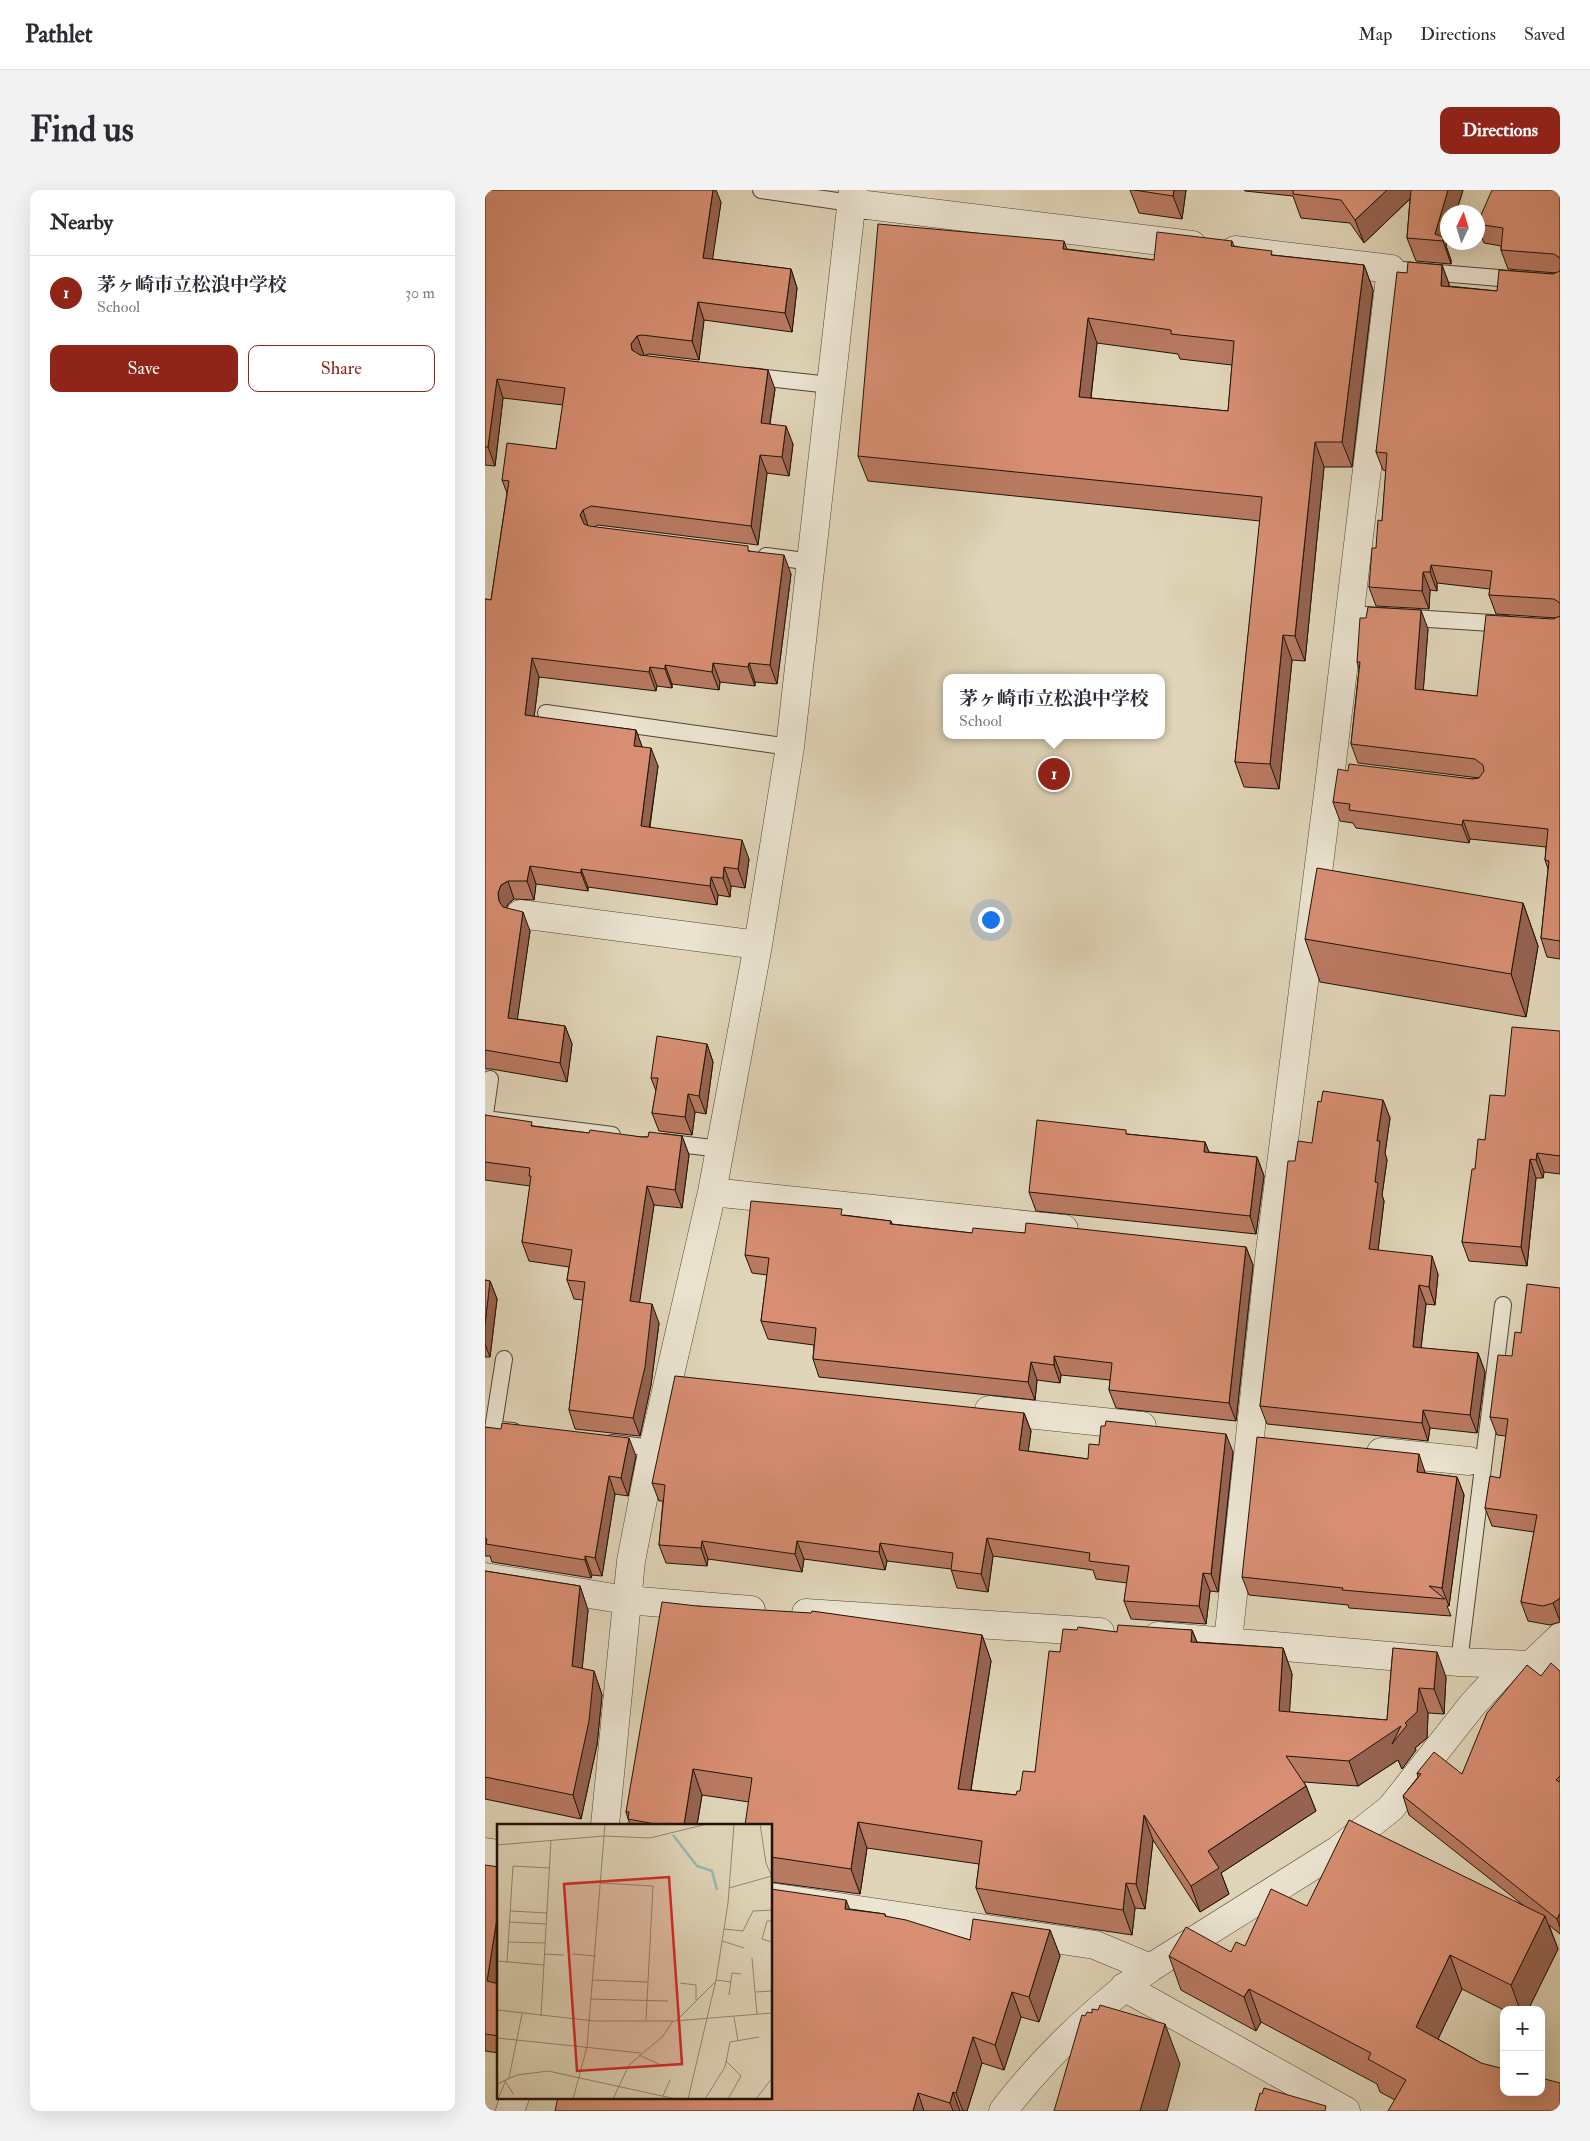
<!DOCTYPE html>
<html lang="en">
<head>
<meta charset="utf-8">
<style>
  body { margin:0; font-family:"IM FELL Double Pica","Noto Serif JP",serif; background:#f2f2f3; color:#2b2b33 }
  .controls { position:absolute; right:15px; bottom:15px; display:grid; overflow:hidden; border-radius:10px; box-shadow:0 5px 20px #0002 }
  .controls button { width:45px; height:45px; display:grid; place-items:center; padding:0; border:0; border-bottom:1px solid #e1e1e2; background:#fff; color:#2b2b33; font:25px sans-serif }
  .compass { position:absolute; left:955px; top:15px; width:45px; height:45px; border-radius:50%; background:#fff; box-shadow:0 5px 20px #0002; rotate:4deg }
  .you { position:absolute; left:505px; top:729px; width:18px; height:18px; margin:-12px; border:4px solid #fff; border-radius:50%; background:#1a73e8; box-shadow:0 0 0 8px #1a73e833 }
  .badge { display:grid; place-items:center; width:32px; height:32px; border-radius:50%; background:#8f2418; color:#fff; font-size:16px; font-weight:700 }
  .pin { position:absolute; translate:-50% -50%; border:2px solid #fff; box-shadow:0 1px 5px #0006 }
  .popup { position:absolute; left:458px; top:484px; width:222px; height:65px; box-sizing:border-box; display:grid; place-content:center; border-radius:10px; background:#fff; filter:drop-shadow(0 1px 4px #0005); font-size:16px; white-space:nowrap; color:#7c7c81 }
  .popup b { font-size:19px; color:#2b2b33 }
  .popup::after { content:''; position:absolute; left:50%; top:100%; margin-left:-10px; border:10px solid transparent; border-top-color:#fff }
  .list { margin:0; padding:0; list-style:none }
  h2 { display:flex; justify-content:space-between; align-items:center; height:65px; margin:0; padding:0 20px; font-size:21px }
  h2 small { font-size:16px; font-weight:400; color:#7c7c81 }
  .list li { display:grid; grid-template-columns:32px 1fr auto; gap:15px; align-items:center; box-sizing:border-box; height:75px; padding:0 20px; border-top:1px solid #e1e1e2 }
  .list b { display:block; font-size:19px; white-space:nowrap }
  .list p { margin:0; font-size:16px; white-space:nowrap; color:#7c7c81 }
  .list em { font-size:16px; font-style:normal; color:#7c7c81 }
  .actions { display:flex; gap:10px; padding:15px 20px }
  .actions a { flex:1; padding:11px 0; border:1px solid #8f2418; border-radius:10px; text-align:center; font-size:18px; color:#8f2418 }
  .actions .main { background:#8f2418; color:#fff }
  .map { position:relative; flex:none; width:1075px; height:1921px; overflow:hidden; border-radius:10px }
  header { display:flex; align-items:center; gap:30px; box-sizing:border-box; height:70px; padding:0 25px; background:#fff; border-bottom:1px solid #e1e1e2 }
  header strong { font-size:24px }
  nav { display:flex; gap:28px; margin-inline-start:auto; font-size:18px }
  .intro { display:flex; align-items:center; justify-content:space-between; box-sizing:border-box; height:120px; padding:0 30px }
  h1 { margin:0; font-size:35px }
  .button { padding:12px 22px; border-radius:10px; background:#8f2418; color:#fff; font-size:18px; font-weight:700 }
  main { display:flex; gap:30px; padding:0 30px }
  aside { flex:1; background:#fff; border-radius:10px; box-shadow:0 5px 20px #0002 }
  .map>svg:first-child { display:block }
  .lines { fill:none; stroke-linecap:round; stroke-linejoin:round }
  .service-casing { stroke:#504433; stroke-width:18 }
  .minor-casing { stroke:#504433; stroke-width:29 }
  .service { stroke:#ebe4d1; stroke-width:16 }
  .minor { stroke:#ebe4d1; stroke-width:28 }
  .wall { fill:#b97a62; stroke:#201307; fill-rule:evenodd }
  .shaded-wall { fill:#966350; stroke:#201307 }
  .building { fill:#d78e72; stroke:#201307; fill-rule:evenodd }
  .inset-river { fill:none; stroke:#94b8b3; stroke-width:2.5 }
  .inset-road { fill:none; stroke:#938771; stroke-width:1 }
  .view { fill:#d62828; fill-opacity:0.15; stroke:#d62828; stroke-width:2.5 }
  .inset-edge { fill:none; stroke:#201307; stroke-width:2.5 }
</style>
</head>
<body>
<header>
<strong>Pathlet</strong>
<nav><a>Map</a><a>Directions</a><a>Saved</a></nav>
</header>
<div class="intro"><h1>Find us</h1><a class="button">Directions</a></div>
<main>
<aside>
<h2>Nearby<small></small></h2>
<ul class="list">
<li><span class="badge">1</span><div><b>茅ヶ崎市立松浪中学校</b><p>School</p></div><em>30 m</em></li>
</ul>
<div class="actions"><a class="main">Save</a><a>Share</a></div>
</aside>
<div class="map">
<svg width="1075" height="1921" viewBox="0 0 1075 1921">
  <rect width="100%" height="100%" fill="#e0d5b8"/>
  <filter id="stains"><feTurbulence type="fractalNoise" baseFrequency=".004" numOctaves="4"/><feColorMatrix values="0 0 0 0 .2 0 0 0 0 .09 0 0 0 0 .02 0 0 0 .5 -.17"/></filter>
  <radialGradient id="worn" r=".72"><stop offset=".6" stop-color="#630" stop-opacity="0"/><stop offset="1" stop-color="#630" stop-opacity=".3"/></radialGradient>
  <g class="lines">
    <g class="service-casing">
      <path id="service" d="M276,0L366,13
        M906,79L1075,93
        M264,186L345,195
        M281,366L328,372
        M865,424L1022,434
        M61,523L305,557
        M0,924L5,889
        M0,929L127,945
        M178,952L235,959
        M19,1169L8,1239L28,1241
        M127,1253L168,1258
        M974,1472L1018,1115"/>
    </g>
    <g class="minor-casing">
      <path id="minor" d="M366,13L707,55
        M35,724L273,755
        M227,1002L579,1039
        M504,1220L657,1236
        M896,1262L984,1271
        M0,1387L141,1410L266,1420
        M321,1423L615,1442
        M673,1446L974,1472L1075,1476
        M743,1451L785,1061L846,580L906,79L750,60
        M1045,1476L1075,1447
        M120,1635L146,1371L168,1258L227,1002L273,755L305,557L368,0
        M0,1662L14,1664
        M286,1707L610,1755L665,1778
        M639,1797L861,1921
        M25,1921L30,1907
        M518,1921C560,1866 609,1820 665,1778L853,1660L906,1618L988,1514L1024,1475"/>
    </g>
    <use href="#service" class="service"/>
    <use href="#minor" class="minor"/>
  </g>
  <path class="wall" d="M0,0L236,12L227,69L306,79L312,98L307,142L219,130L214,170L164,164L158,166L290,199L285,234L308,254L304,286L282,283L273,355L113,335L109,337L265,361L306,384L292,494L270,492V496L235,492L234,500L187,494V498L172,496L171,501L54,487L49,527L151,540L157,557L173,576L165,637L264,669L260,698L246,696L245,707L233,705L232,715L103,697V701L51,694L49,710L29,709L23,714L21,718L45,741L32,829L80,836L87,854L82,892L6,879H0V409L6,410L22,303L17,290L71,259L78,215L18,208L10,276L0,275Z
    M645,0H701L697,29L654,23Z
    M759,0H978L961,56L966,70V74L931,71L922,48L925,9L879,53L865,33L816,28L808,6L760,1Z
    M1075,0V769L1062,767L1056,748L1063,679L1060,670L1061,657L985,649L984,653L871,638L868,633L855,631L848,612L863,581L988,589L994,588L873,573L866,554L874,479L872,472L943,439L938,500L992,506L1068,429L1071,428L1011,424L1004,405L1005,399L952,393V401L945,400L944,419L891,416L884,397L897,331L901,281L898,280L891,262L922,83L957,75L964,94V96L1012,101L1071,83L1023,79L1016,60V56L999,53L992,36V33Z
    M747,51L749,56L788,65L879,75L888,100L867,277H839L820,471L807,470L794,599L759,597L750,572L775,331L383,291L373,266L582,59L669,70ZM612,153L693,164L695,169L747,175L743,221L606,208Z
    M1038,713L1053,756L1041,827L835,792L820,749Z
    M1075,841V984L1059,982L1058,988H1051L1042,1076L984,1071L977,1052L990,979L1000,950L1020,906Z
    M222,854L228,872L221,924L210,922L207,945L174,941L167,923L171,901L166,888Z
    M898,910L905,928L900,963L902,970L897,1005L899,1011L893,1060L953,1084L950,1115L941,1114L936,1158L993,1163L1000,1182L992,1243L945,1238L943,1251L782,1234L775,1216L810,971L827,953Z
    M0,925L49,936L104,943L157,947L197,946L204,965L197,1018L169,1015L154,1112L174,1133L166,1195L155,1246L90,1239L84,1220L98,1110L89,1109L82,1090L84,1077L44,1071L37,1052L45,996L0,990Z
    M642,944L720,952L724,962L772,967L779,986L771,1044L551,1021L544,1002Z
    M359,1025L406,1031L407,1034L487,1043H540L761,1057L768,1075L751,1231L631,1218L624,1200L625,1190L576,1185L575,1193L552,1190L550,1210L334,1187L328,1169L329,1155L283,1149L276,1131L282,1085L267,1083L260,1065Z
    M0,1090L5,1091L12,1109L5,1167H0Z
    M1075,1098V1432L1065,1435L1043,1431L1036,1412L1049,1342L1007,1336L1000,1318L1015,1288L1021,1246L1012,1245L1005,1227L1036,1143Z
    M539,1223L546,1241L543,1261L603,1269L614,1255L748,1262L733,1402L725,1401L721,1434L646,1429L639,1411L642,1393L611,1389L608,1380L508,1366L503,1402L472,1398L466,1379L402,1371L400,1380L319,1369L317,1382L223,1369L222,1376L181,1373L174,1355L178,1311H174L167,1293Z
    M0,1237L151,1266L143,1306L130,1304L117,1386L107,1385L106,1388L7,1372L5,1366H0Z
    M940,1282V1283L972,1287L979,1305L964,1416H962L966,1426L864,1418L863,1415L764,1405L757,1387Z
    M0,1381L95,1396L103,1420L97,1479L109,1481L117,1505L112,1555L96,1629L0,1609Z
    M212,1416L497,1445L506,1471L486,1600L531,1605L535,1601L550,1582L575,1462L592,1440L632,1442L707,1440L712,1452L798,1458L807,1484L804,1522L902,1530L908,1458L961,1487L959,1524L943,1523L942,1548L930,1558L931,1560L917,1579L913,1570L873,1596L819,1592L821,1596L831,1621L736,1683L744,1704L715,1722L668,1650L660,1719L650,1718L647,1745L501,1723L491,1698L494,1674L382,1658L375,1704L286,1692V1635L264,1612L217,1605L212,1635H145L141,1622Z
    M1075,1481V1744L1064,1735L1073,1759L1043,1820H1019L977,1799L953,1849L996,1873L910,1910L895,1902L892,1894L776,1832L771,1841L696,1800L684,1766L746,1762L760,1756L822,1716L1038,1715L924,1625L918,1606L933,1587L932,1583L977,1584L1056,1486Z
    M0,1675L11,1794H14V1863L0,1861Z
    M365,1719L400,1724L401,1727L485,1750L565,1740L575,1766L554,1832L536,1827L519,1880L497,1873L482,1921H70L223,1909Z"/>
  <path class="shaded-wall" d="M228,0H231L236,12L225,87L218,68Z
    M689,0H701L697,29L688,6Z
    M902,0H934L879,53L870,30Z
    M963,0H978L971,22H962V52L961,56L966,70V74L958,51L950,44Z
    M579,51L588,76L578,59Z
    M879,75L888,100L867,277L857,252Z
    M957,75L964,94L962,114L956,96Z
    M306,79L312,98L307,142L300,123Z
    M213,112L219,130L214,170L207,151Z
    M603,128L612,153L603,232L594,207Z
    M152,146L159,165L153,172L147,160L146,154Z
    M283,180L290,199L282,251L276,233Z
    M12,189L18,208L10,276L3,257Z
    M301,236L308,254L304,286L297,267Z
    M830,252L839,277L820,471L810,446Z
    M275,265L282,283L273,355L266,336Z
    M98,320L104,339L102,344L95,325Z
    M299,365L306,384L292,494L285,475Z
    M946,375L952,393V401L945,382Z
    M938,382L945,400L944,419L937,401Z
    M936,420L943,439L937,518L930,499Z
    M798,445L807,470L794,599L785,574Z
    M47,468L54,487L47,544L40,525Z
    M228,473L235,492L234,500L227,482Z
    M264,473L270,492V496L263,477Z
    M180,475L187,494V498L180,479Z
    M165,477L172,496L171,501L164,482Z
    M151,540L158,559L149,556Z
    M166,558L173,576L162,654L156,636Z
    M978,630L985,649L984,653L977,635Z
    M257,650L264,669L260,698L253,679Z
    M45,676L51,694L49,710L42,691Z
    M239,677L246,696L245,707L238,688Z
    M96,679L103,697V701L96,683Z
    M226,687L233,705L232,715L225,696Z
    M23,691L29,709L23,714L20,722L14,711L13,703L16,695Z
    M1038,713L1053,756L1041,827L1026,784Z
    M38,722L45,741L30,846L23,828Z
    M80,836L87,854L82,892L75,873Z
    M222,854L228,872L221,924L214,906Z
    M203,904L210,922L207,945L200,927Z
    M898,910L905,928L900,963L902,970L897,1005L899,1011L891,1077L884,1059L890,992L892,951Z
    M197,946L204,965L197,1018L190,1000Z
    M720,952L727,970L719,962Z
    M1052,963L1059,982L1058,988L1051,970Z
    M772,967L779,986L771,1044L765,1026Z
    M1045,969L1051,988L1042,1076L1036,1057Z
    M162,996L169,1015L152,1130L145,1111Z
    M761,1057L768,1075L751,1231L744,1213Z
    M947,1066L953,1084L950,1115L944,1097Z
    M5,1091L12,1109L5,1167L0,1154V1134Z
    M934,1095L941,1114L934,1175L928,1157Z
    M167,1114L174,1133L166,1195L155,1246L148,1228Z
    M993,1163L1000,1182L992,1243L985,1225Z
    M569,1166L576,1185L575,1193L569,1175Z
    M546,1172L552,1190L550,1210L543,1192Z
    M938,1220L945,1238L943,1251L937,1233Z
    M539,1223L546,1241L541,1278L534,1260Z
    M741,1244L748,1262L733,1402L726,1384Z
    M144,1248L151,1266L143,1306L136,1288Z
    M934,1264L940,1282L938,1300L932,1282Z
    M124,1286L130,1304L117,1386L110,1368Z
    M972,1287L979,1305L964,1416L957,1398Z
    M502,1348L508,1366L503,1402L496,1384Z
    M217,1351L223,1369L222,1376L216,1358Z
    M312,1351L319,1369L317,1382L310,1364Z
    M395,1353L402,1371L400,1380L394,1362Z
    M100,1366L107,1385L106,1388L100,1370Z
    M718,1383L725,1401L721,1434L714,1416Z
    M95,1396L103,1420L95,1500L87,1476Z
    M1075,1408V1431L1068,1413Z
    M707,1440L717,1465L706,1452Z
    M497,1445L506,1471L482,1624L473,1599Z
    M798,1458L807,1484L803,1546L794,1521Z
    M952,1462L961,1487L959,1524L949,1499Z
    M109,1481L117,1505L112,1555L96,1629L88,1605Z
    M934,1498L943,1523L942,1548L930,1558L931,1560L917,1579L913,1570L873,1596L864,1571Z
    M208,1579L217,1605L212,1635H199Z
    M821,1596L831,1621L736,1683L744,1704L715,1722L706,1696L723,1661Z
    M659,1625L668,1650L660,1719L651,1694Z
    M373,1632L382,1658L375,1704L366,1679Z
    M641,1693L650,1718L647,1745L638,1720Z
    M361,1710L371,1735L360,1719Z
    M14,1716V1777L9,1810L2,1791Z
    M1075,1723V1737L1072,1729Z
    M1060,1726L1073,1759L1043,1820H1035L1026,1795Z
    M565,1740L575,1766L554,1832L544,1807Z
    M965,1765L977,1799L943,1870L931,1837Z
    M764,1799L776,1832L771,1841L759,1807Z
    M527,1802L536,1827L519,1880L510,1855Z
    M680,1834L695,1874L682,1921H655Z
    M488,1847L497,1873L482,1921H478L471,1903Z
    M468,1902L475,1921H468L465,1913Z
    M433,1903L439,1921H428Z"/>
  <path class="building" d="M0,0H228L218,68L306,79L300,123L213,112L207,151L157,145L152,146L146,154L147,160L155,165L283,180L276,233L301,236L297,267L275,265L266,336L106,316L98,320L95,325L99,334L104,336L263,356V361L299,365L285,475L264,473L263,477L228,473L227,482L180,475V479L165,477L164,482L47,468L40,525L151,540L149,556L166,558L156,636L257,650L253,679L239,677L238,688L226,687L225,696L96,679V683L45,676L42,691H23L16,695L13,703L14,711L18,717L38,722L23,828L80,836L75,873L0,860V409L6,410L24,291L17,290L22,253L71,259L80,198L12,189L3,257H0Z
    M649,0H689L688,6Z
    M808,0H902L870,30L856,10L808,4Z
    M926,0H963L950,44L958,47V51L922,48Z
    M1007,0H1075V68L1069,64L1016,60L1018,38L992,34Z
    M393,34L579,51L578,59L669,70L672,42L747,51L746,56L787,61L786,65L879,75L857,252H830L810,446L798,445L785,574L750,572L777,307L373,266ZM603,128L686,140V144L749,151L743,221L594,207Z
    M923,72L957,75L956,96L1012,101L1014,80L1068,84L1075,81V413L1069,409L1004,405L1007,381L946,375L945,382H938L937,401L884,397L887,358H891L893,330L897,331L902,263L891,262L912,82L922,83Z
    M883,417L936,420L930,499L992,506L1001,425L1068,429L1075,426V751L1056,748L1064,671L1060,670L1063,639L978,630L977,635L864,620L865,614L848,612L853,579L863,581L864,574L988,589L994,588L999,581L998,575L990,569L866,554L875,472H872L875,428H881Z
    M832,678L1038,713L1026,784L820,749Z
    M1027,837L1075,841V966L1052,963L1051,970L1045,969L1036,1057L977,1052L987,979H990L993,949L1000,950L1005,905L1020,906Z
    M172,846L222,854L214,906L203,904L200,927L167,923L173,888H166Z
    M838,901L898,910L892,951H895L890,992L893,993L884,1059L947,1066L944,1097L934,1095L928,1157L993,1163L985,1225L938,1220L937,1233L775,1216L803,971H810L813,951L827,953L833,911L836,912Z
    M0,925L47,932L46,936L104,943L105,940L157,947H163L164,942L197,946L190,1000L162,996L145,1111L167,1114L160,1177L148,1228L84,1220L100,1092L82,1090L87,1060L37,1052L46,986H44L45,978L0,972Z
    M552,930L641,940V944L720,952L719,962L772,967L765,1026L544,1002Z
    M266,1011L357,1019L356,1025L406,1031L405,1034L487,1043L488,1038L540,1043L541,1033L761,1057L744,1213L624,1200L627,1173L569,1166V1175L546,1172L543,1192L328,1169L331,1138L276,1131L284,1068L260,1065Z
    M0,1090L5,1091L0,1134Z
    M1042,1094L1075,1098V1408L1068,1413L1058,1416L1036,1412L1052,1325L1000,1318L1005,1286L1015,1288L1023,1229L1005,1227L1013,1165L1027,1166L1030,1142L1036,1143Z
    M190,1186L539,1223L534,1260L603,1269L604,1254L614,1255L616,1236H620L621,1231L741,1244L726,1384L718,1383L714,1416L639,1411L644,1376L604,1371L605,1363L502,1348L496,1384L466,1380L468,1363L395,1353L394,1362L312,1351L310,1364L217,1351L216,1358L174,1355L180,1295L167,1293Z
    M17,1233L144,1248L136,1288L124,1286L110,1368L100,1366V1370L1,1354L2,1349L0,1348V1237L16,1239Z
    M772,1247L934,1264L932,1282L972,1287L957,1398L944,1396L960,1409L857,1400L858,1398L757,1387Z
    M0,1381L95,1396L87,1476L109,1481L104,1531L88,1605L0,1587Z
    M177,1412L212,1416L326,1423L327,1421L497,1445L473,1599L531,1605L532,1601H535L538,1581L550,1582L564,1461L575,1462L578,1439L592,1440L593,1437L632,1442L633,1435L707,1440L706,1452L798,1458L794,1521L902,1530L908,1458L952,1462L949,1499L934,1498L932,1522L920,1533L922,1535L907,1554L916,1536L864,1571L801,1566L821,1596L723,1661L734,1678L706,1696L659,1625L651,1694L641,1693L638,1720L491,1698L497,1651L373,1632L366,1679L286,1667V1635H260L267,1588L208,1579L199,1635H176L143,1629L144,1622H141Z
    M1066,1473L1075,1481V1586L1071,1590L1075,1592V1723L1072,1729L918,1606L936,1584L932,1583L949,1562L977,1584L1002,1523L1042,1475L1056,1486Z
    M864,1630L1060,1726L1026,1795L965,1765L931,1837L996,1873L1019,1879V1902H1056V1888L1075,1893V1921H903L921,1890L883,1869L886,1863L764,1799L759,1807L684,1766L701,1737L746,1762L751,1752L760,1756L786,1699L822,1716Z
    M0,1675L14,1677V1716L2,1791L14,1794V1846L0,1844Z
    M286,1699L361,1710L360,1719L400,1724V1726L421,1730L485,1750L488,1729L565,1740L544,1807L527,1802L510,1855L488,1847L471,1903L468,1902L465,1913L433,1903L428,1921H70L73,1907H215L223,1909V1907H286Z
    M615,1815L680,1834L655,1921H569L597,1825L600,1826L602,1822L607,1823V1819L613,1820Z
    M779,1898L841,1916L840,1921H770L775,1903L777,1904Z"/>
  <g transform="translate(12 1634)">
    <rect width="275" height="275" fill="#e0d5b8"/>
    <path class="inset-river" d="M176,11L200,42L215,47L220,66"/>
    <path class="inset-road" d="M263,0L269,39L275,53M0,21L107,12L153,14L210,0M103,59L156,62L149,196M232,64L275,52M13,87L50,89M275,97H270L265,115L275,118M12,98L49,100M227,105L246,107L256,87L275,86M225,117L247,124M11,118L48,119M47,130L67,131M75,130L99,132M255,134L260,190M0,137L47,141M10,138L16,42L52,44M96,156L151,158M219,156L234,158M183,159L199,161V176M259,168L275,167M232,171L235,149L244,150M93,175L171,177M0,186L97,197H177L275,189M44,192L54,16M237,193L241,217M179,197L219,157M0,214L144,229M142,231L164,241M229,237L244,252L231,275M12,254L25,190M8,257L17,271M0,260L20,251L51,247L179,275M166,272L173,256M1,275L9,256M76,275L90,223L108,0M116,275L132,241L166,212L176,197M191,275L219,156L231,79L237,0M208,275L228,243L233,218L262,213M259,275L275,254"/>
    <path class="view" d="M172,53L185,240L80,247L67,60Z"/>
    <rect width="275" height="275" class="inset-edge"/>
  </g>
  <rect width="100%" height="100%" filter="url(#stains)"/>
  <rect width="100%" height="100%" fill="url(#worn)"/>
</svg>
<div class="controls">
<button>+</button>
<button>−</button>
</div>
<svg class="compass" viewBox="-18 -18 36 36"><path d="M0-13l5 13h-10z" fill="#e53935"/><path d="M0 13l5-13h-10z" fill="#7c7c81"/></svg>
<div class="you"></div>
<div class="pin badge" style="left:569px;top:584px">1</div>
<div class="popup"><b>茅ヶ崎市立松浪中学校</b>School</div>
</div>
</main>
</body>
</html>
